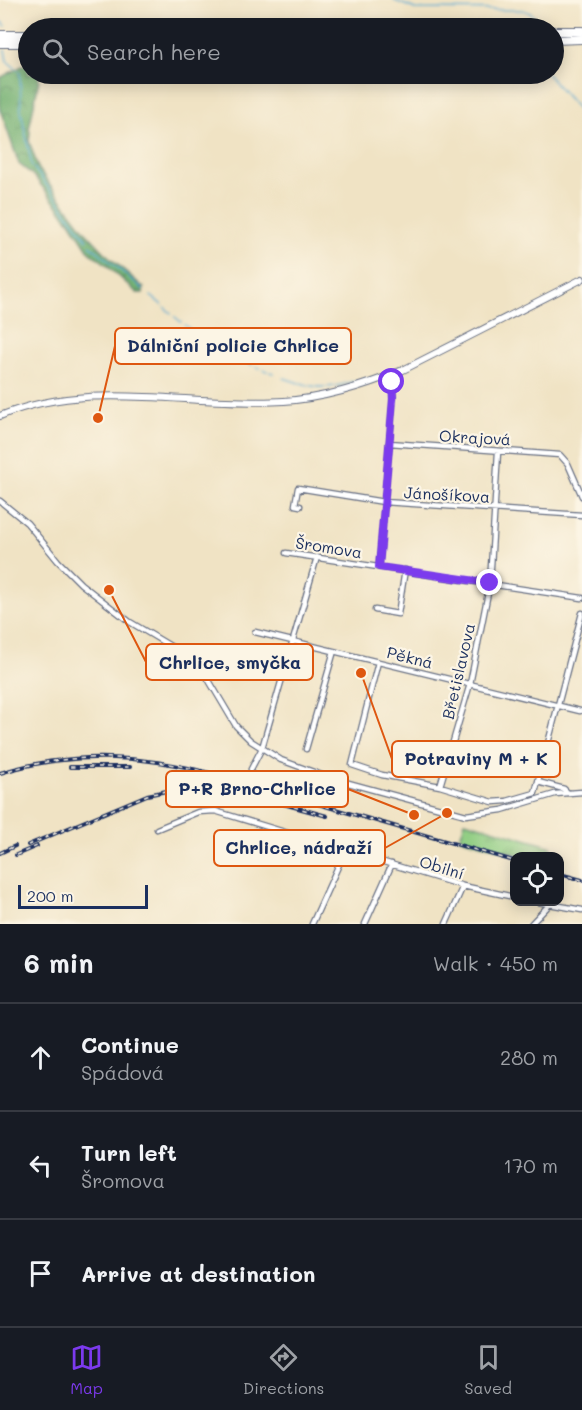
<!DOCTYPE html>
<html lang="en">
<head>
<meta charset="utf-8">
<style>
  body { margin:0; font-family:Mali,sans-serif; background:#20242c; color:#f1f3f6 }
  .controls { position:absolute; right:18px; bottom:18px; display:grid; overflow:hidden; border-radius:12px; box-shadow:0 3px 15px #0003 }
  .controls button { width:54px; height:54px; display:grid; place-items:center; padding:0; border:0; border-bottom:2px solid #363941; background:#171b24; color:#f1f3f6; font:30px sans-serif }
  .scale { position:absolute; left:18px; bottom:15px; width:130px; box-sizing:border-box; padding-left:6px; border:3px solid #1b2f5e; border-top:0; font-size:16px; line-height:21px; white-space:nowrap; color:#1b2f5e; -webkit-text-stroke:4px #fcf5e5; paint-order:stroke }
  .stop { position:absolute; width:18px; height:18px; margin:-14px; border:4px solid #7c3aed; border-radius:50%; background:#fff }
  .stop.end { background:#7c3aed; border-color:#fff; box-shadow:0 2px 6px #0008 }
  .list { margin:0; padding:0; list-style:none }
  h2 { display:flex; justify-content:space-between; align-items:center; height:78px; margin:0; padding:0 24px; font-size:26px }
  h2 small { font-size:20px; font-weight:400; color:#9ea1a6 }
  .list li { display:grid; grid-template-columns:39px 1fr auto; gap:18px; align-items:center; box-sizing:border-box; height:108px; padding:0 24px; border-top:2px solid #363941 }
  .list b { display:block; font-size:22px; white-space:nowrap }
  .list p { margin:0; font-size:20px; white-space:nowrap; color:#9ea1a6 }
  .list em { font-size:20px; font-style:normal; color:#9ea1a6 }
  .icon { flex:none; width:33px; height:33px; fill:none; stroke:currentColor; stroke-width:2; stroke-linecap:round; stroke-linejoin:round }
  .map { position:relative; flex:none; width:582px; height:924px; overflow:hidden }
  .search { position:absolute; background:#171b24; box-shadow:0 3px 15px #0003; left:18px; right:18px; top:18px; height:66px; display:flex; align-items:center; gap:15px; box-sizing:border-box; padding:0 21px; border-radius:33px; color:#9ea1a6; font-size:22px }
  .sheet { height:402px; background:#171b24 }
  nav { display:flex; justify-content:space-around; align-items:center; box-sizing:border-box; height:84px; border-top:2px solid #363941; background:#171b24; font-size:16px; color:#9ea1a6 }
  nav a { display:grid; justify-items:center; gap:3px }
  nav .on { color:#7c3aed }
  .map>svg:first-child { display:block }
  .grass { fill:url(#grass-tufts); stroke:#567e71; stroke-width:1.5 }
  .forest { fill:url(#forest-crowns); stroke:#487068; stroke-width:1.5 }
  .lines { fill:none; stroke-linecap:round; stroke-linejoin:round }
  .stream { stroke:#56a9d1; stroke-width:1.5 }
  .street-casing { stroke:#666e82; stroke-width:7 }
  .secondary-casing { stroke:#666e82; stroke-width:8 }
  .highway-casing { stroke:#666e82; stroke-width:10 }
  .street { stroke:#fff; stroke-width:4.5 }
  .secondary { stroke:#fff; stroke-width:6 }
  .highway { stroke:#fff; stroke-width:8 }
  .rail-casing { stroke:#1b2f5e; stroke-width:4 }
  .rail { stroke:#fcf5e5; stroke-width:1.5; stroke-dasharray:4.5; stroke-linecap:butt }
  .route { stroke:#7c3aed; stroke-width:8 }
  .labels { text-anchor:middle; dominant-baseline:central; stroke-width:4.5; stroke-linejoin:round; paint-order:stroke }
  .street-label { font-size:16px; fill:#1b2f5e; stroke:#fcf5e5 }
  .leader { fill:none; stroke:#de5710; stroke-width:2 }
  .callout-dot { fill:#de5710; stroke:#fcf5e5; stroke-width:2 }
  .callout { fill:#fcf5e5; stroke:#de5710; stroke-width:2 }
  .callout-label { font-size:18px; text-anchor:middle; font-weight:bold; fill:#1b2f5e }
</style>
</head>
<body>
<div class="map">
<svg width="582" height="924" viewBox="0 0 582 924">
  <defs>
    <pattern id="grass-tufts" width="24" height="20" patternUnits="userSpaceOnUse" patternTransform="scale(1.5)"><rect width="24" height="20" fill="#92ce84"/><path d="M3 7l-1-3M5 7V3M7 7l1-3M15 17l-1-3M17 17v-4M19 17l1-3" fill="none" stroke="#7db174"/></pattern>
    <pattern id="forest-crowns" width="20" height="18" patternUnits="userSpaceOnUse" patternTransform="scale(1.5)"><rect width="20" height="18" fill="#75b172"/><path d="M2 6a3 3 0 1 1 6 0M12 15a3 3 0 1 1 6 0" fill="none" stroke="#5f9061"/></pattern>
  </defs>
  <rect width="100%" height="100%" fill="#fcf5e5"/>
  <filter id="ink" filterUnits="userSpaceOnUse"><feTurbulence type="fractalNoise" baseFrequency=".0167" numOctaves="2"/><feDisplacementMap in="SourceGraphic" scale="12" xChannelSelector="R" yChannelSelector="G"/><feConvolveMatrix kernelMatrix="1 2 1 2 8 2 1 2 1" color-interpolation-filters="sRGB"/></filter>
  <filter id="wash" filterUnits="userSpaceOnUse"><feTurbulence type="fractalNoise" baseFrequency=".008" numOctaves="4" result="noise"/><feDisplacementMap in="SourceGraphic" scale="24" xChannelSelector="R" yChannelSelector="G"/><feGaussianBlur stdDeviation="1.35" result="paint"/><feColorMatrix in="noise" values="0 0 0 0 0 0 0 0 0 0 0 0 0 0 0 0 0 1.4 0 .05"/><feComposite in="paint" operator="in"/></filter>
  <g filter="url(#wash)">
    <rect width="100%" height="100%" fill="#f0e3c4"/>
    <path class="grass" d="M465,821L552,847L550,856H524L460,838Z"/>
    <path class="forest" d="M22,66L28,67V74H38L39,80L29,129L30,132L29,141L38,168L50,185L84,230L109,257L144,288L143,293H137L99,258L91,254L71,223L34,176L19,164L0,109V78Z"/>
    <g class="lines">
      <path class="stream" d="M393,0L415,9L523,10C533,13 536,17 537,27
        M0,20L5,26
        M5,50L7,61L20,72L21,111L32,166
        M547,74L582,114
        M34,168L87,240
        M90,245L143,289
        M151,296L162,305
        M165,308L171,313
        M175,317L181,322
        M185,325L190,329
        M192,331L197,335
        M204,340L213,347
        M216,350L225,354
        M226,355L228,356
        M238,360L252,365
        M256,367L260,368
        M264,370L267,371
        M270,372L273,373
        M284,378L299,383
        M301,383C314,388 328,388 341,385C348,383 352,381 360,383"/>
    </g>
  </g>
  <g filter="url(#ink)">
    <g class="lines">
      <g class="street-casing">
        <path id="street" d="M389,443L560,455L568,464L582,496
          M0,501L27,523L58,561L81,584L130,622L187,656L196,664L204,672L236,726L251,741L281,760L330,778L466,815L502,810L555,794L582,792
          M300,506L295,505L298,488L384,502L582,515
          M286,553L582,598
          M379,567L393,399V387L390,375
          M375,610L398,614L405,570
          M255,632L580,711
          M378,662L352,765L382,775L440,786L493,802L507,801L535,793L582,613
          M306,749L334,651
          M251,769L262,748L317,557
          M538,782L564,789L568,793
          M440,786L470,684L490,583L498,452
          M157,829L198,812L215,811L463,886L514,897
          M538,902L582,910
          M312,924L345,851
          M365,924L392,864
          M446,924L463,886
          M531,924L550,904"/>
      </g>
      <g class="secondary-casing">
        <path id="secondary" d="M0,416C91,378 189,407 284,401C326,398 365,386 403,370L582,279"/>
      </g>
      <g class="highway-casing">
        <path id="highway" d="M554,31H582
          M0,35H28
          M554,40L582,39
          M0,43H28"/>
      </g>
      <use href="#street" class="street"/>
      <use href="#secondary" class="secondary"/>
      <use href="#highway" class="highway"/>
      <g class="rail-casing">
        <path id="rail" d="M70,767H130
          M0,773C75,750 144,755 218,775L514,861
          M28,845L147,795L186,787H210L232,790L327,816
          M0,853L15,846
          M16,855L37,846
          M560,874L582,880"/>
      </g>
      <use href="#rail" class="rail"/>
    </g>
  </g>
  <g class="lines" filter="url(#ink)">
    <path class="route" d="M392,382L393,399L379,567L490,583"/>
  </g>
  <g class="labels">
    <g class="street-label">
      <text transform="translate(475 437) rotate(3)">Okrajová</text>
      <text transform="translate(447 494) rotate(3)">Jánošíkova</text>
      <text transform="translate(329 547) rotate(9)">Šromova</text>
      <text transform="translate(410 657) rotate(14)">Pěkná</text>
      <text transform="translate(458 671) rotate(-77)">Břetislavova</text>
      <text transform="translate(442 867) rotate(17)">Obilní</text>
    </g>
  </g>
  <path class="leader" d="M98 418L115 346M109 590L146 662M361 673L392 759M414 815L348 789M447 813L385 848"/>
  <g class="callout-dot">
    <circle cx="98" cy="418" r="6"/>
    <circle cx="109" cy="590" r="6"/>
    <circle cx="361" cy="673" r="6"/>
    <circle cx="414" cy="815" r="6"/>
    <circle cx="447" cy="813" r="6"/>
  </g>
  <g class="callout">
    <rect x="115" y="328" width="236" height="36" rx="6"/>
    <rect x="146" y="644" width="167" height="36" rx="6"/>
    <rect x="392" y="741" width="168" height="36" rx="6"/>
    <rect x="166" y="771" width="182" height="36" rx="6"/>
    <rect x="214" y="830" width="171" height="36" rx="6"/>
  </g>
  <g class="callout-label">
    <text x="233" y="352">Dálniční policie Chrlice</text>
    <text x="230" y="669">Chrlice, smyčka</text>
    <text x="476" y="765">Potraviny M + K</text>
    <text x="257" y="795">P+R Brno-Chrlice</text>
    <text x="299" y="854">Chrlice, nádraží</text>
  </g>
</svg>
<div class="controls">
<button><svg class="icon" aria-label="locate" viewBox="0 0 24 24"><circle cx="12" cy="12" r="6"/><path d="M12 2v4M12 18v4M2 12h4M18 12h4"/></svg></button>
</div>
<div class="scale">200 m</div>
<div class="stop" style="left:392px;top:382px"></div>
<div class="stop end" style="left:490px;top:583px"></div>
<div class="search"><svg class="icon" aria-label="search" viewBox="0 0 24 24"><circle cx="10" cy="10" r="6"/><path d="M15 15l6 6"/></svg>Search here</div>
</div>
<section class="sheet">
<h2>6 min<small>Walk · 450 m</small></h2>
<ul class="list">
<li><svg class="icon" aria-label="ahead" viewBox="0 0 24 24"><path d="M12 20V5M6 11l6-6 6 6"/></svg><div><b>Continue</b><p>Spádová</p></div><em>280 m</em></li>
<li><svg class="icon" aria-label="left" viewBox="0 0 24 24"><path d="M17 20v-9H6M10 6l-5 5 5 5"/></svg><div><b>Turn left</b><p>Šromova</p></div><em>170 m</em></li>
<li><svg class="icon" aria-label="arrive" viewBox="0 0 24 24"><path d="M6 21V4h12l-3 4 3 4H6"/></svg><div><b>Arrive at destination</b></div></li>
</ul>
</section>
<nav>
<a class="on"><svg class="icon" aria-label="map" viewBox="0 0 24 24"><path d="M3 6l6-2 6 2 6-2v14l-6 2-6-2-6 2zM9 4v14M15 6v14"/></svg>Map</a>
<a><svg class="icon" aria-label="directions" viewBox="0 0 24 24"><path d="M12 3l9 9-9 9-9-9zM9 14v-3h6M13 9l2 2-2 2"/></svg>Directions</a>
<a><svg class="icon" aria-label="saved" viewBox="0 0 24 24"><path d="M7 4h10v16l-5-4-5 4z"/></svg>Saved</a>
</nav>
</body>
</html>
